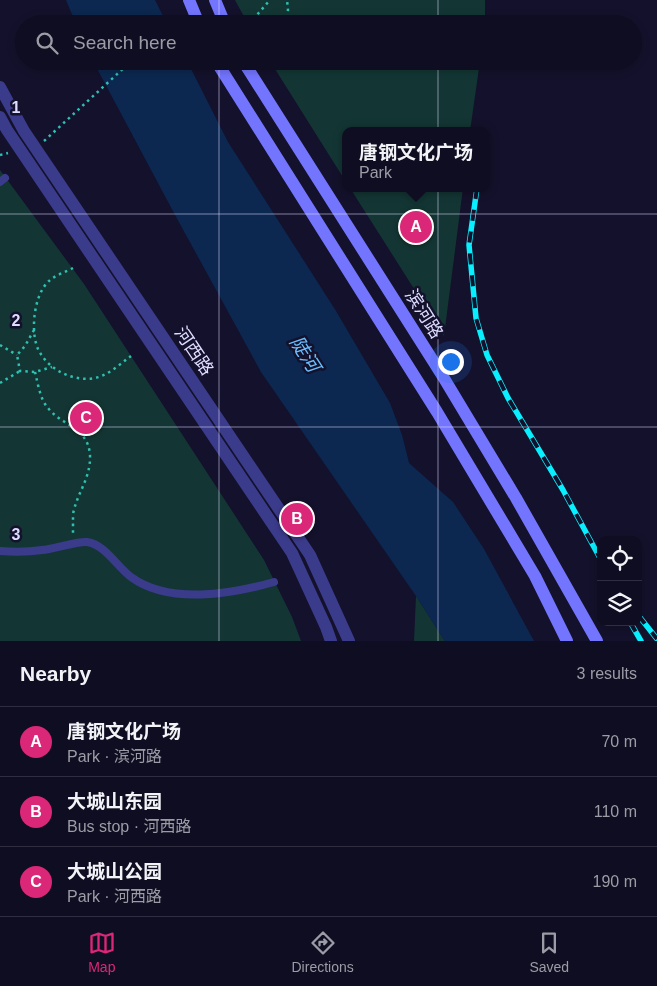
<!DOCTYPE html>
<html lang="en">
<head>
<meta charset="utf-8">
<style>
  body { margin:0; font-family:Helvetica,"Noto Sans SC",sans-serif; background:#18162a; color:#f1f3f6 }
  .controls { position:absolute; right:15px; bottom:15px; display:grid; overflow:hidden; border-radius:10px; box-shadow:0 2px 8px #0003 }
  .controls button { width:45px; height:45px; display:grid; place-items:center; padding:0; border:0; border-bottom:1px solid #2f2d3f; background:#0f0d21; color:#f1f3f6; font:25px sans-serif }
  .you { position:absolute; left:450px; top:361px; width:18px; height:18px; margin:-12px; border:4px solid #fff; border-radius:50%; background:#1a73e8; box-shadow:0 0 0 8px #1a73e833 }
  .badge { display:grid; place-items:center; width:32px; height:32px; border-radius:50%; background:#db2777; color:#fff; font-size:16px; font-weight:700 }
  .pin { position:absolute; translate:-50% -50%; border:2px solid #fff; box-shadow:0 1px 5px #0006 }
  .popup { position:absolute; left:342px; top:127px; width:148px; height:65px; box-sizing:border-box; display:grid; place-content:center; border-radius:10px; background:#0f0d21; filter:drop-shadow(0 1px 4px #0005); font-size:16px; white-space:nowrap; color:#9b9ca5 }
  .popup b { font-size:19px; color:#f1f3f6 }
  .popup::after { content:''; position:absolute; left:50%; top:100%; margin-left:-10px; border:10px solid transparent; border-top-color:#0f0d21 }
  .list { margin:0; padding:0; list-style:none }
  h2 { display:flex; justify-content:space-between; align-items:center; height:65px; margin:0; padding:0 20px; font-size:21px }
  h2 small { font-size:16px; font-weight:400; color:#9b9ca5 }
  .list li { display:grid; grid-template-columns:32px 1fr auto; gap:15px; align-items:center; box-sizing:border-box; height:70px; padding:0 20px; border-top:1px solid #2f2d3f }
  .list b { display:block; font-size:19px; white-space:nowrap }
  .list p { margin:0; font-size:16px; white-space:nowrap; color:#9b9ca5 }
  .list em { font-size:16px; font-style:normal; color:#9b9ca5 }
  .icon { flex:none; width:28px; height:28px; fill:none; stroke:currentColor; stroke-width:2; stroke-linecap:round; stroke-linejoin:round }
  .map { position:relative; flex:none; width:657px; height:641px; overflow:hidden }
  .search { position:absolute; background:#0f0d21; box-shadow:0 2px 8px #0003; left:15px; right:15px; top:15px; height:55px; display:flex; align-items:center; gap:12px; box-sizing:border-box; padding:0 18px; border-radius:28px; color:#9b9ca5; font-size:19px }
  .sheet { height:275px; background:#0f0d21 }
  nav { display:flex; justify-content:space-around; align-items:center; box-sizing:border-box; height:70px; border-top:1px solid #2f2d3f; background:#0f0d21; font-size:14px; color:#9b9ca5 }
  nav a { display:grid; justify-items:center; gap:2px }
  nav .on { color:#db2777 }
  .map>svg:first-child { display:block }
  .green { fill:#133634 }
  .water { fill:#0c2850 }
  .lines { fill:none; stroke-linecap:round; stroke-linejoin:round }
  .path { stroke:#2ec1b2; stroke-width:2.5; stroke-dasharray:2.5 4; stroke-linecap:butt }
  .service { stroke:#3b3b8c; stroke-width:8 }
  .tertiary { stroke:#3b3b8c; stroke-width:12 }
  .secondary { stroke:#7375ff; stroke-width:12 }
  .rail-casing { stroke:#08f0ff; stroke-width:5.5 }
  .rail { stroke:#14112c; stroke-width:4; stroke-dasharray:11; stroke-linecap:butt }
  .grid { fill:none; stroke:#dedcff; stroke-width:1; stroke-opacity:0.55 }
  .labels { text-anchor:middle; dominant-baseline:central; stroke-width:5; stroke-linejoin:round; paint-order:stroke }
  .street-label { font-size:18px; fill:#dedcff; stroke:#14112c }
  .water-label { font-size:19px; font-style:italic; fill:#6ac0ff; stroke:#14112c }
  .grid-label { font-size:16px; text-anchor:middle; font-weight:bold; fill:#dedcff; stroke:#14112c; stroke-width:5; stroke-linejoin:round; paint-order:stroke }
</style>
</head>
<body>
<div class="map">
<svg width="657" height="641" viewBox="0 0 657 641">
  <rect width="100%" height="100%" fill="#14112c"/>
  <path class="green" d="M235,0H485V24H248Z
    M270,61H480L470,131H346V182Z
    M0,170L84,284L264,560L292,617L301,641H0Z
    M350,188H463L444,336Z
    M416,596L445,641H414Z"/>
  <path class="water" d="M66,0H155L167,24H76Z
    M93,61H187L228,142L336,311L390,403L402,435L409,463L453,502L484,549L534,641H445L416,596L261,372L174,213Z"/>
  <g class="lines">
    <path class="path" d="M249,24L270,0
      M286,24L288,10L287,0
      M44,141L126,66L137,61
      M0,155L8,153
      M73,268C66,272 55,275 49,281C34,294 30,331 38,349C48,370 73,382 95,378C109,375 120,364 131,356
      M34,330L25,346L17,355L20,371L35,372L52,367
      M0,345L17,355
      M35,372C38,384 40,399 48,408C62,426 88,427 90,455C91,478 77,493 73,514C73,521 73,528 73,534
      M0,383L20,371"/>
    <path class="service" d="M0,182L5,178
      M0,551C14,552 28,552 42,550C53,549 78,541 87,542C106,545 116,566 131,577C169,605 232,594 274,582"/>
    <path class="tertiary" d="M0,87L24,131L310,555L349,641
      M0,117L7,130L292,553L326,627L331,641"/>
    <path class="secondary" d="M189,0L199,24
      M215,0L225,24
      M216,61L437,412L535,576L567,641
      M243,61L442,375L516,498L597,641"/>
    <g class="rail-casing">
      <path id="rail" d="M477,188L469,245L476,318L487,355L508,398L563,490L601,560
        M638,615L657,639
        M630,622L641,641"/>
    </g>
    <use href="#rail" class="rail"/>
  </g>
  <path class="grid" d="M219,0V24M438,0V24M219,61V641M438,61V641M0,214H657M0,427H657"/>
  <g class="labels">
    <g class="street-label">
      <text transform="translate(424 314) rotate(58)">滨河路</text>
      <text transform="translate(194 351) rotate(56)">河西路</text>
    </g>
    <g class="water-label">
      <text transform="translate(305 354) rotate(57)">陡河</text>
    </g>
  </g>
  <g class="grid-label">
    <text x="16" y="113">1</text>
    <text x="16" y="326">2</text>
    <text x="16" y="540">3</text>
  </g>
</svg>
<div class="controls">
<button><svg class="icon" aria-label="locate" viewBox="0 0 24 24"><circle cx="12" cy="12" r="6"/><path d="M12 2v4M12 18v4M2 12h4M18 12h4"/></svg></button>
<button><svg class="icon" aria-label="layers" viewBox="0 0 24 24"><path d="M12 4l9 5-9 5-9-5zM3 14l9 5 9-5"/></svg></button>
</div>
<div class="you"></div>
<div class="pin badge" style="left:416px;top:227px">A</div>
<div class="popup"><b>唐钢文化广场</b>Park</div>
<div class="pin badge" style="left:297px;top:519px">B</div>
<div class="pin badge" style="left:86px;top:418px">C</div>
<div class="search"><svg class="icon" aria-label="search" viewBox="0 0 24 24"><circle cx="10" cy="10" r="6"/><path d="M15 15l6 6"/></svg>Search here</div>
</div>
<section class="sheet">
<h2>Nearby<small>3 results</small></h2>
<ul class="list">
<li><span class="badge">A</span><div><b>唐钢文化广场</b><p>Park · 滨河路</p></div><em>70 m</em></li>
<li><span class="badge">B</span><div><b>大城山东园</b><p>Bus stop · 河西路</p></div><em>110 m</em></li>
<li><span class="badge">C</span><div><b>大城山公园</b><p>Park · 河西路</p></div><em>190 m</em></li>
</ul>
</section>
<nav>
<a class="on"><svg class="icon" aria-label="map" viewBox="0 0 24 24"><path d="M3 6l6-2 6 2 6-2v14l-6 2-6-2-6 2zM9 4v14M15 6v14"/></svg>Map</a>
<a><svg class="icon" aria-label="directions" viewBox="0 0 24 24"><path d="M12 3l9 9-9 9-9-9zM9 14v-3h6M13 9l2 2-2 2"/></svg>Directions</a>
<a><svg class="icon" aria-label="saved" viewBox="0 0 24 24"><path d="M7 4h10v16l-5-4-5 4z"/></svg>Saved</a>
</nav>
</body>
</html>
